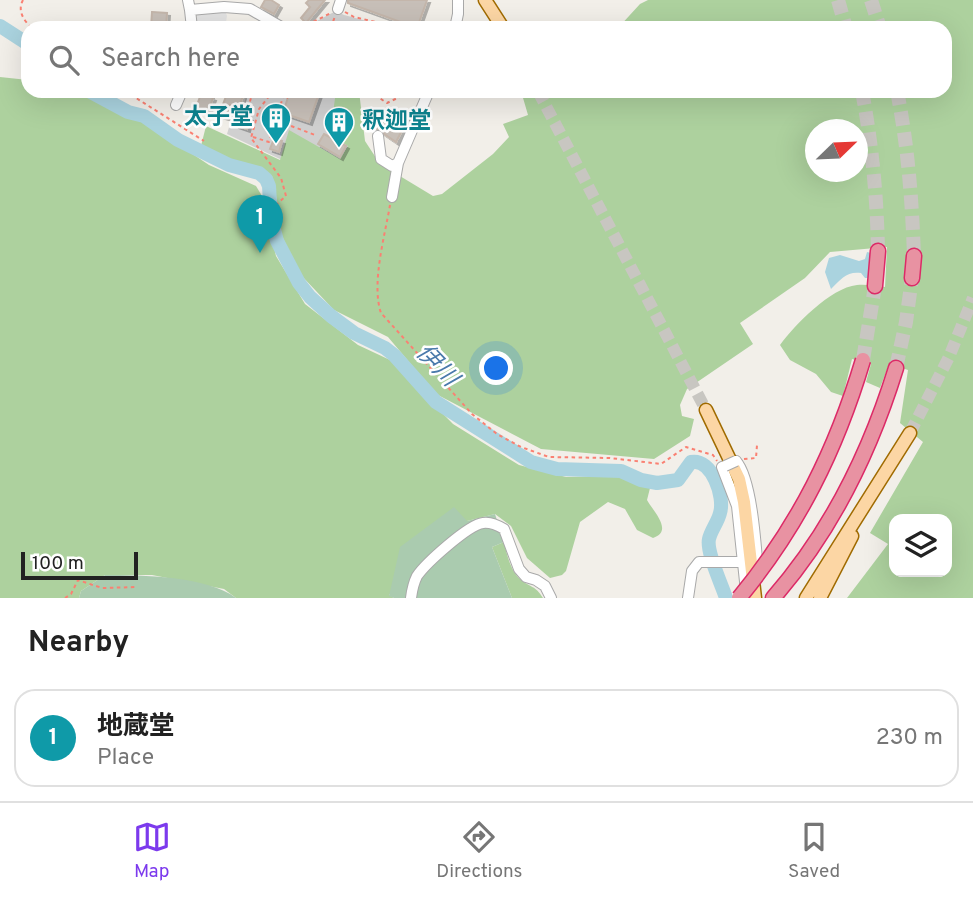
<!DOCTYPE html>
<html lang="en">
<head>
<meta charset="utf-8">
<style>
  body { margin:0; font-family:Overpass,"Noto Sans JP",sans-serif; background:#f6f6f6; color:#222 }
  .controls { position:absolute; right:21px; bottom:21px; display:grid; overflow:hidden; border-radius:14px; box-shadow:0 7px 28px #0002 }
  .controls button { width:63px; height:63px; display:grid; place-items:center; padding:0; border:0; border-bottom:2px solid #e0e0e0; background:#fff; color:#222; font:35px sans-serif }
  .compass { position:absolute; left:805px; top:119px; width:63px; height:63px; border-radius:50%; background:#fff; box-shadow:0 7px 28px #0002; rotate:67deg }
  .scale { position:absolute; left:21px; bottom:18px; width:117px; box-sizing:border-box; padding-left:7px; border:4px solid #222; border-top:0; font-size:19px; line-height:24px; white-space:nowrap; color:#222; -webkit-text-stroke:5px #fff; paint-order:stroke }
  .you { position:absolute; left:497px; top:369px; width:24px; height:24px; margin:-18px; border:5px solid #fff; border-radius:50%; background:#1a73e8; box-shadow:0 0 0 10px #1a73e833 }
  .badge { display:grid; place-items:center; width:46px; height:46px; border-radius:50%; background:#7c3aed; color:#fff; font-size:23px; font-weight:700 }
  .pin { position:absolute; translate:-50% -58px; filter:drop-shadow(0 2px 4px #0008) }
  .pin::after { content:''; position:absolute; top:37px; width:24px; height:21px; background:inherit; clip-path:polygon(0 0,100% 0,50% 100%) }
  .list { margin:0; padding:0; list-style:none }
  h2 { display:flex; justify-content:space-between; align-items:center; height:91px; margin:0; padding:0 28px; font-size:30px }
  h2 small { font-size:23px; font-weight:400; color:#767676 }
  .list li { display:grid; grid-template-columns:46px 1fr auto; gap:21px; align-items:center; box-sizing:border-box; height:98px; margin:0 14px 14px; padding:0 14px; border:2px solid #e0e0e0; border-radius:21px }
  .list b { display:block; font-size:26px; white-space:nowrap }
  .list p { margin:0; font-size:23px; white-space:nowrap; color:#767676 }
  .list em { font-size:23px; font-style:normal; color:#767676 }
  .icon { flex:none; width:38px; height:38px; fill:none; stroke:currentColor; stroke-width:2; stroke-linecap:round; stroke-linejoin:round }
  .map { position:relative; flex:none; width:973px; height:598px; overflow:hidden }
  .search { position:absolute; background:#fff; box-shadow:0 7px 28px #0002; left:21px; right:21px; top:21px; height:77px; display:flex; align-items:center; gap:18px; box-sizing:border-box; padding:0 24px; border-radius:21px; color:#767676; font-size:26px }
  .sheet { height:203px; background:#fff }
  nav { display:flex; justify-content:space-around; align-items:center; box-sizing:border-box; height:98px; border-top:2px solid #e0e0e0; background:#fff; font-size:19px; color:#767676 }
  nav a { display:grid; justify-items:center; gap:4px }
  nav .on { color:#7c3aed }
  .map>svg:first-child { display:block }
  .religious { fill:#d0d0d0 }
  .forest { fill:#add19e; fill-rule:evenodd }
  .cemetery { fill:#aacbaf }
  .parking { fill:#e2e2e2 }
  .water { fill:#aad3df }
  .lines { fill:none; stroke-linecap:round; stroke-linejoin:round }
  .river { stroke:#aad3df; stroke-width:14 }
  .building { fill:#c7bfb8; stroke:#c4b6ab; stroke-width:2; filter:url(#shadow) }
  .major-tunnel { stroke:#c8c6c1; stroke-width:12; stroke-dasharray:12 6; stroke-linecap:butt }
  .highway-tunnel { stroke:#c8c6c1; stroke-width:14; stroke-dasharray:14 7; stroke-linecap:butt }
  .minor-casing { stroke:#a9a9a9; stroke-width:12 }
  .major-casing { stroke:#a06b00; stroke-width:15 }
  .highway-casing { stroke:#dc2a67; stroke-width:17 }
  .path { stroke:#fa8072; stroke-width:2; stroke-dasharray:3.5 3.5; stroke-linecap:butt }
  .minor { stroke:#fff; stroke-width:10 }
  .major { stroke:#fcd6a4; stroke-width:12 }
  .highway { stroke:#e892a2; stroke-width:14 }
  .minor-bridge-casing { stroke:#a9a9a9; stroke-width:12; stroke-linecap:butt }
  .highway-bridge-casing { stroke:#dc2a67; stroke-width:17; stroke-linecap:butt }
  .minor-bridge { stroke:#fff; stroke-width:10 }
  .highway-bridge { stroke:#e892a2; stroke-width:14 }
  .labels { text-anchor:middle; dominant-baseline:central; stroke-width:5; stroke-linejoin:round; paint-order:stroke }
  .culture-label { font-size:23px; font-weight:bold; fill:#0d838f; stroke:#fff; text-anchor:end }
  .water-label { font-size:24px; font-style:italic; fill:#4a7aab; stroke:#fff }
</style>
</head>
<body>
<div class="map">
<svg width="973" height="598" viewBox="0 0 973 598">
  <defs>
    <filter id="shadow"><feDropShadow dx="3" dy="3" stdDeviation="0" flood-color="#0004"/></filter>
  </defs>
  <rect width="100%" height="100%" fill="#f2efe9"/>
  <path class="religious" d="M336,11L344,15L382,25L381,28H303Z
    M245,91H339L349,145L344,160L280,159L227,134L234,111L243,108L246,96Z"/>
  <path class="forest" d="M648,0H973V598H847L888,544L870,533L923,442L900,423L908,370L889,364L880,388L866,382L871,364L852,359L843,396L831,392L816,374L790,360L780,345C795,325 830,288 857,285C866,284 876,286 885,287L887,247L830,252L805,278L740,323L753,344L687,389L680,405L682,416L694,419L690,436L654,459L541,449L436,394L388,337L334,310L299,273L277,225L279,211L272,176L230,162L201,146L206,126L280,160L289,130L340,159L348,146L330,135L336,91H359L365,141L380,164L433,196L442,194L493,154L509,137L503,124L528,115L521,91H945V28H618L640,4ZM816,130H858V172H816ZM894,519H947V572H894Z
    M0,77L28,80V91H83L145,122L209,165L256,186L262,196L276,256L305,304L358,345L390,360L453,424L519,465L566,477L620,476L650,488L647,500C653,511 674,531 653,538L637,530L625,509L608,502L580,522L566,571L562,575L550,578L527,558L511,526L495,514L467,521L389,595L394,598H236L224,589L152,575H105L81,591L79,598H0Z
    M504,542C507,554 510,571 521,580C531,588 535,585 543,598H512L492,547Z"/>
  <path class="cemetery" d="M454,507L467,521L495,514L504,542L492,547L512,598H394L389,596L400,547Z
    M105,575C142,575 207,576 236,598H79L81,591Z"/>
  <path class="parking" d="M225,10L227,16L225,28H198L196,12Z"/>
  <path class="water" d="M867,252L871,253L868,278H865L861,273C847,271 841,279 831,289L825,272L829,258L840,255L859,261L865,259Z"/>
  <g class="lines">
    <path class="river" d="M0,26L28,44
      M89,91L128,112L144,116L178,140L229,165L259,173L266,179L269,186L271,218L277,241L299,283L310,297L331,316L354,333L385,348L394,355L436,402L531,462L557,469L621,471L641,480L657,483L678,480L691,462C712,458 725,497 720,513C718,522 711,530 709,539C706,552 722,585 726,598"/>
  </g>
  <path class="building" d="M265,0H271L279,5L274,14L261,7Z
    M309,0H325L306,23L301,18L310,7L306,3Z
    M348,0H427L417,28L348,3Z
    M152,12L167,13L166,28H151Z
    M202,91H213L210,97L213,98L208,112L196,108Z
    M228,91H239L243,96L239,107L230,105L226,117L219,115Z
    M290,91H320L309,122L283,113Z
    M404,110L411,113L396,142L377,129L385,117L398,122Z
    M239,114L250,118L247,129L236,125Z
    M324,134L346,146L340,157L318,144Z
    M274,139L282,141L279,152L270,149Z"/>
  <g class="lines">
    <path class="major-tunnel" d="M538,91L706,410
      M910,433L949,357L973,298"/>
    <path class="highway-tunnel" d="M838,0L846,28
      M871,0L880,28
      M862,91C872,144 877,197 878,251
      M897,91C908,146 912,200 914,256
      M863,360L875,286
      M896,368L906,322L912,278"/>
    <g class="minor-casing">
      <path id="minor" d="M188,0L190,10L224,7L250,9L283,28
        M338,9L341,0
        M190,10L192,28
        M455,28L458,14V0
        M176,105L182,91
        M378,136L381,159L392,166L398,163
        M392,197L398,163L429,91
        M736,461C752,479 756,547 758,573
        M725,466L722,467L737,506L746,591
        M411,598C412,590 413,584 417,576C426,563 468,525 483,523C491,522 497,525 504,529L519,569L526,577L536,580L545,586L551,598
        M688,598L692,571L699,562H743"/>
    </g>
    <g class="major-casing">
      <path id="major" d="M485,0L503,28
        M706,410L739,479L744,502L755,598
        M806,598L910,433
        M820,598L852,536"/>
    </g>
    <g class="highway-casing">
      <path id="highway" d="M912,278L914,256
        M875,286L878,251
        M773,598C831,532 870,452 896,368"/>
    </g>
    <path class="path" d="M23,0C17,11 24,21 32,28
      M345,12L354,17L402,28
      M301,28L331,13
      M331,28L335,16
      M125,91L204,141
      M267,91L288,98
      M369,91L387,103L408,93L417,96
      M262,93L263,91
      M246,115L253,91
      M278,121L315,135
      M253,137L269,142L283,97
      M390,205C385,235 371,284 381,313L472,414L497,434L521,447L549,457L610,458L661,464L686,447L713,455L717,461
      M256,222L263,245
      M247,225L261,218L286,196L281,178L251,138L259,109L273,91
      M744,459L756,458L757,445
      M65,598L71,594L78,580L102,588L137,587"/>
    <use href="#minor" class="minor"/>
    <use href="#major" class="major"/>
    <use href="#highway" class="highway"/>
    <g class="minor-bridge-casing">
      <path id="minor-bridge" d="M725,466L736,461"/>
    </g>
    <g class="highway-bridge-casing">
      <path id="highway-bridge" d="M739,598C799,525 836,450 863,360"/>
    </g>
    <use href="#minor-bridge" class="minor-bridge"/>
    <use href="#highway-bridge" class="highway-bridge"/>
  </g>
  <defs>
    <g id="building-pin" transform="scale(1.575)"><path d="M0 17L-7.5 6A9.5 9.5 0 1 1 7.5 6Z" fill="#0f9aa8" stroke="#fff"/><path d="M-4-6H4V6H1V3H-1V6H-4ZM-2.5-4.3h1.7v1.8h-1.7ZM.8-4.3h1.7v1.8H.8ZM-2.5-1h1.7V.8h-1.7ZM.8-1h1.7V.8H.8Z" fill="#fff"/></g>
  </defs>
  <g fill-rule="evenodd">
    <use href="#building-pin" x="276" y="118"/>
    <use href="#building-pin" x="339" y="122"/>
  </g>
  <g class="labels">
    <g class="culture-label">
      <text x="253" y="118">太子堂</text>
      <text x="362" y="122" text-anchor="start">釈迦堂</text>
    </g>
    <g class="water-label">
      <text transform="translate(436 366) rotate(46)">伊川</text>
    </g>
  </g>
</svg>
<div class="controls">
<button><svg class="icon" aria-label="layers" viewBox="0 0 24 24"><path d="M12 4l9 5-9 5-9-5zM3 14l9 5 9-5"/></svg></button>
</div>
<svg class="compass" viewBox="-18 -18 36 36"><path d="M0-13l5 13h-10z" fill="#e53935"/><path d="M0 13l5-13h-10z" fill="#767676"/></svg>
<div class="scale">100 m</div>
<div class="you"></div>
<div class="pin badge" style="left:260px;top:253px;background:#0f9aa8">1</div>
<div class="search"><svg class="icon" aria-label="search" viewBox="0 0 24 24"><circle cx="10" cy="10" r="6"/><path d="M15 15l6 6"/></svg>Search here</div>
</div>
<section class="sheet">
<h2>Nearby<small></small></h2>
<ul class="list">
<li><span class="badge" style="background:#0f9aa8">1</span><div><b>地蔵堂</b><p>Place</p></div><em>230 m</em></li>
</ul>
</section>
<nav>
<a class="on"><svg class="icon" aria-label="map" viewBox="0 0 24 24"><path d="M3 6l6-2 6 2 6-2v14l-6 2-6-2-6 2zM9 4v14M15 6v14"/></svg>Map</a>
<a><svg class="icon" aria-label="directions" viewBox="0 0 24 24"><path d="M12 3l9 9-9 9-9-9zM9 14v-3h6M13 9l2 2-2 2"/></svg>Directions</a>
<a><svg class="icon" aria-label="saved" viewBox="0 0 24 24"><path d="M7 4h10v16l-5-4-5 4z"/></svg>Saved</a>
</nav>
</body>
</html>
